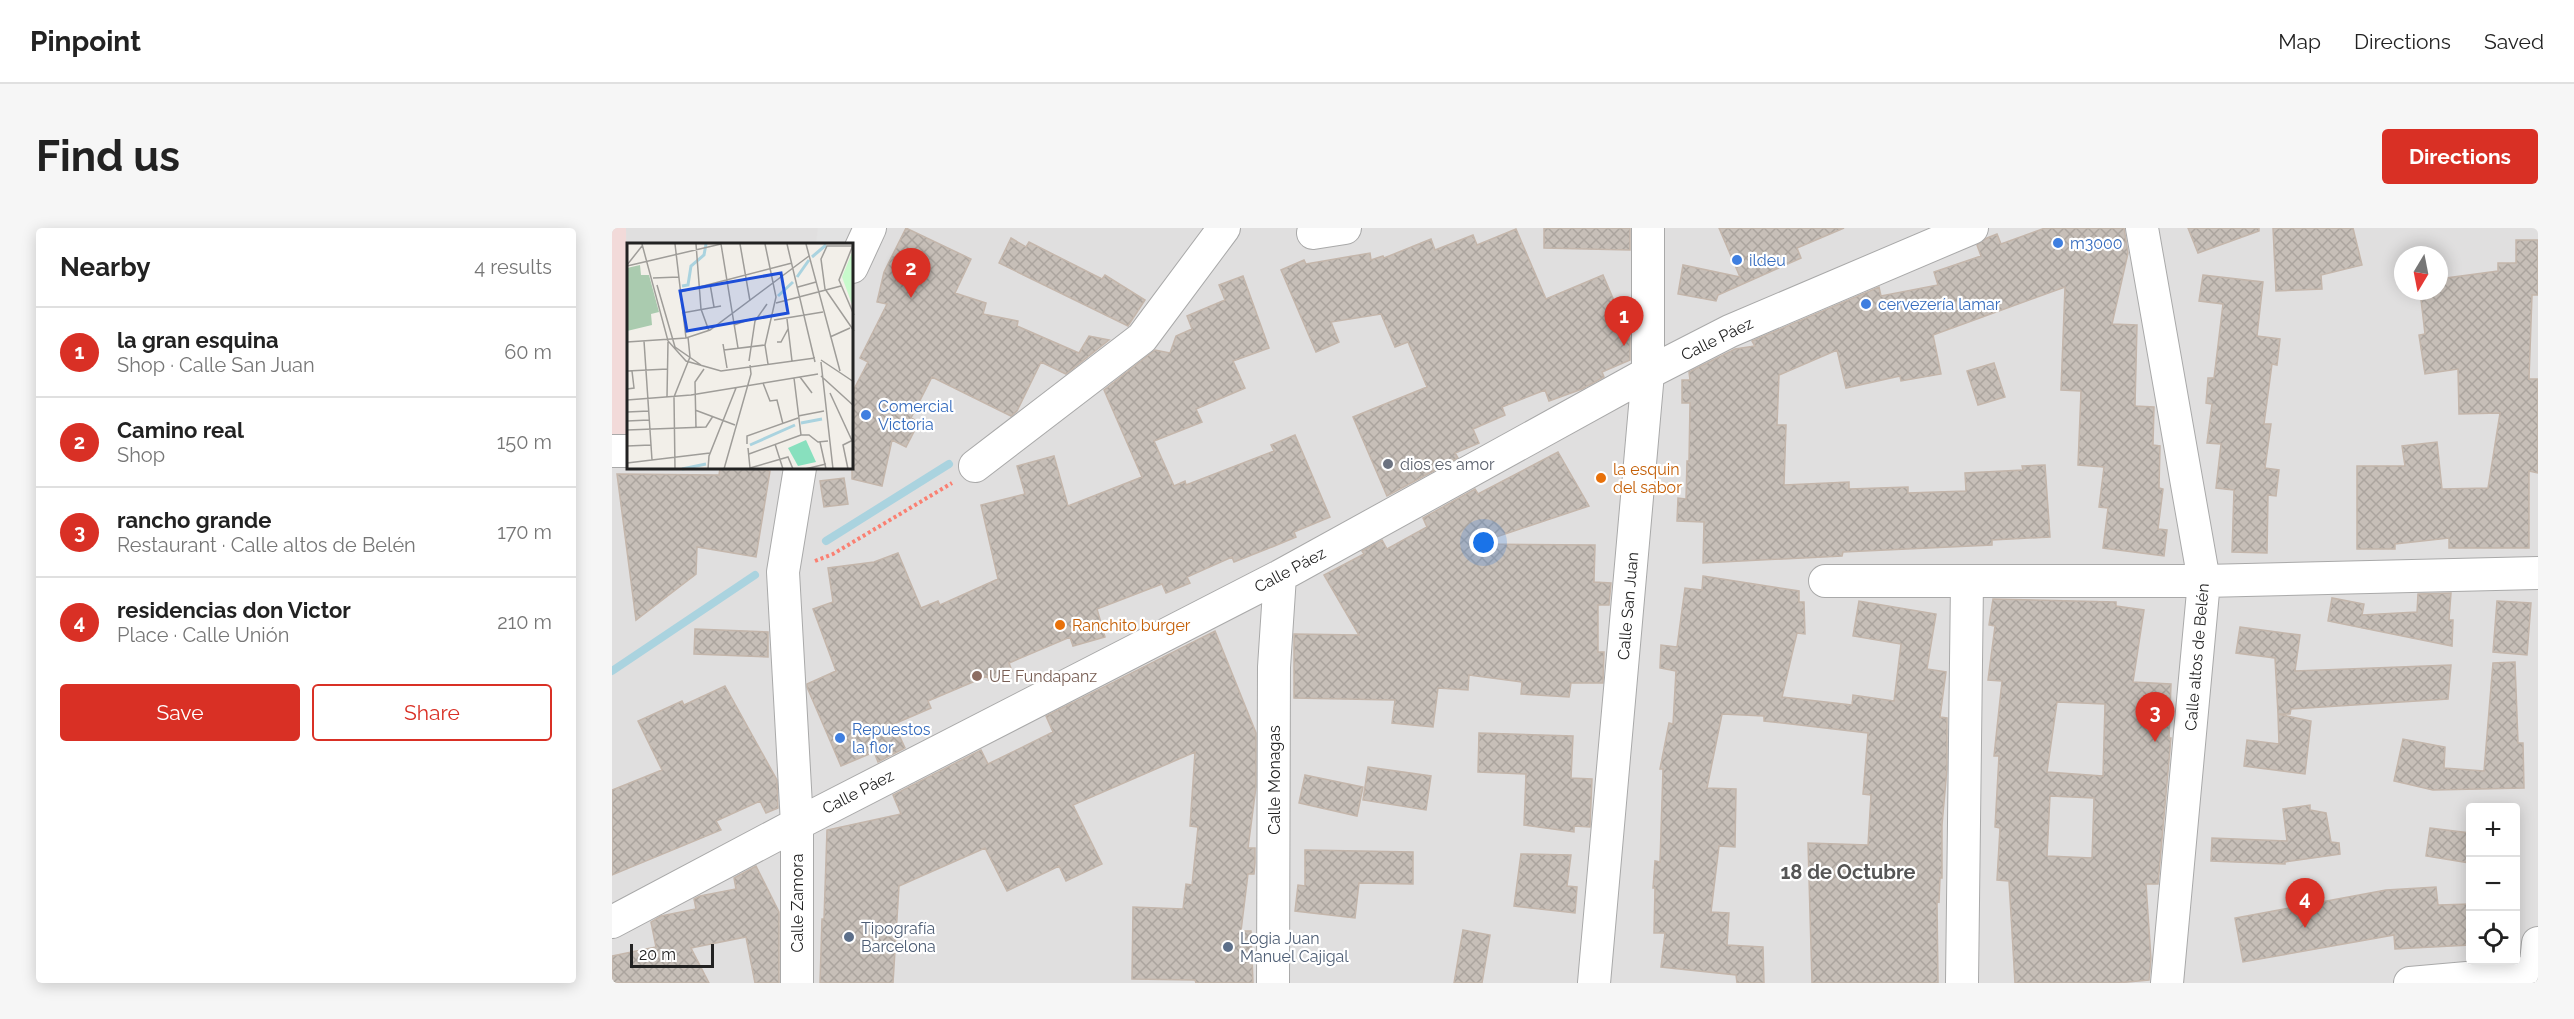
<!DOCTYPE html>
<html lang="en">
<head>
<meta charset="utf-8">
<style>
  body { margin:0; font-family:Raleway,sans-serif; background:#f6f6f6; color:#222 }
  .controls { position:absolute; right:18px; bottom:18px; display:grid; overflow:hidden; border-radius:6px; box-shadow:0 3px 15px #0003 }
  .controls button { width:54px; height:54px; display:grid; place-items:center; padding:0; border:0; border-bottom:2px solid #e0e0e0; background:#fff; color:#222; font:30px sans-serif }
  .compass { position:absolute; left:1782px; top:18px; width:54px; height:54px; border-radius:50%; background:#fff; box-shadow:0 3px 15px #0003; rotate:190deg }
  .scale { position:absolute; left:18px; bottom:15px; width:84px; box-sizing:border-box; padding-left:6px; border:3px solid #222; border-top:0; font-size:16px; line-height:21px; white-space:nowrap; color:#222; -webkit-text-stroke:4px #fff; paint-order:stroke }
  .you { position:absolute; left:872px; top:315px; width:21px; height:21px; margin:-15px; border:4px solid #fff; border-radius:50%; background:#1a73e8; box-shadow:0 0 0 9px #1a73e833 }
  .badge { display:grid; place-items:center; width:39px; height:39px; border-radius:50%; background:#d93025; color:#fff; font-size:20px; font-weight:700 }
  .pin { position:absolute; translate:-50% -50px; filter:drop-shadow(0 2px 3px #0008) }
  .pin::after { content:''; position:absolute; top:32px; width:21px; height:18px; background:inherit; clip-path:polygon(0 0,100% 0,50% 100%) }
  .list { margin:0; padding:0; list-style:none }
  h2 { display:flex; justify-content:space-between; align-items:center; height:78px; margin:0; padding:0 24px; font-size:26px }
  h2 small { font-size:20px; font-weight:400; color:#767676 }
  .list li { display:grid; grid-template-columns:39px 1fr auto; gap:18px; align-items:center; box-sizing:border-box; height:90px; padding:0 24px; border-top:2px solid #e0e0e0 }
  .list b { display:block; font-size:22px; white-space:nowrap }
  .list p { margin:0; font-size:20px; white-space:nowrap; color:#767676 }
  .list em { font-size:20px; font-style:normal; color:#767676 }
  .actions { display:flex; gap:12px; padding:18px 24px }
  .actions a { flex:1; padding:14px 0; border:2px solid #d93025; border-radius:6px; text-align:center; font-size:21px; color:#d93025 }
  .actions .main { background:#d93025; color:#fff }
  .icon { flex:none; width:33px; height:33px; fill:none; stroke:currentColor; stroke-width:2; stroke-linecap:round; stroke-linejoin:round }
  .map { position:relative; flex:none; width:1926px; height:755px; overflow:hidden; border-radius:6px }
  header { display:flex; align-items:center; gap:36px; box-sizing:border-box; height:84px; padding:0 30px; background:#fff; border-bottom:2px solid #e0e0e0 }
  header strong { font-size:28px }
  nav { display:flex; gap:33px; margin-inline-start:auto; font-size:21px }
  .intro { display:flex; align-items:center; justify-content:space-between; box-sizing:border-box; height:144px; padding:0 36px }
  h1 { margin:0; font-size:42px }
  .button { padding:15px 27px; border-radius:6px; background:#d93025; color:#fff; font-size:21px; font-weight:700 }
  main { display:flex; gap:36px; padding:0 36px }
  aside { flex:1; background:#fff; border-radius:6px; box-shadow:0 3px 15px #0003 }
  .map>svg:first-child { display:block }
  .residential { fill:#e0dfdf; fill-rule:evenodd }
  .commercial { fill:#f2dad9 }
  .parking { fill:#e2e2e2 }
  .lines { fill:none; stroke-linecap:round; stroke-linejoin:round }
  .stream { stroke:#aad3df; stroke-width:8 }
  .building { fill:url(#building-cross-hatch); stroke:#c4b6ab; stroke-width:1.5; fill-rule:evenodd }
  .street-casing { stroke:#a9a9a9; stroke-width:34 }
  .path { stroke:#fa8072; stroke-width:4; stroke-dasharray:3 3; stroke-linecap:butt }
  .street { stroke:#fff; stroke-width:32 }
  .shop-dot { fill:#3f7fe0; stroke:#fff; stroke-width:2 }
  .worship-dot { fill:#6b7280; stroke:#fff; stroke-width:2 }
  .food-dot { fill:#e8710a; stroke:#fff; stroke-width:2 }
  .education-dot { fill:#8d6e63; stroke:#fff; stroke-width:2 }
  .service-dot { fill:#5c6f8a; stroke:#fff; stroke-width:2 }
  .labels { text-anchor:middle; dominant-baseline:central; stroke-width:4.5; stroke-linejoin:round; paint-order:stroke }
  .shop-label { font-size:16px; fill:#366cbe; stroke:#fff; text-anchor:start }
  .street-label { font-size:16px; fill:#222; stroke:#fff }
  .worship-label { font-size:16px; fill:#5b616d; stroke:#fff; text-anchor:start }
  .food-label { font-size:16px; fill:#c56008; stroke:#fff; text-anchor:start }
  .education-label { font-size:16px; fill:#785e54; stroke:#fff; text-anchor:start }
  .service-label { font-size:16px; fill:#4e5e75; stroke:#fff; text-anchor:start }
  .quarter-label { font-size:20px; font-weight:bold; fill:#555; stroke:#fff }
  .inset-river { fill:none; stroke:#aad3df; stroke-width:3 }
  .inset-road { fill:none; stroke:#9f9d99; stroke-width:1.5 }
  .view { fill:#1d4ed8; fill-opacity:0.15; stroke:#1d4ed8; stroke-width:3 }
  .inset-edge { fill:none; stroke:#222; stroke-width:3 }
</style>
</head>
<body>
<header>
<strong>Pinpoint</strong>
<nav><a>Map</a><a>Directions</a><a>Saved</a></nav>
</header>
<div class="intro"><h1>Find us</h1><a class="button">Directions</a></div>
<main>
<aside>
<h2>Nearby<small>4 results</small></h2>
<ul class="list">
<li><span class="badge">1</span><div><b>la gran esquina</b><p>Shop · Calle San Juan</p></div><em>60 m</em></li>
<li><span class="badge">2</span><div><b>Camino real</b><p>Shop</p></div><em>150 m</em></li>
<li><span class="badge">3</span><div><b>rancho grande</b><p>Restaurant · Calle altos de Belén</p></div><em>170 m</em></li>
<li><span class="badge">4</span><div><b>residencias don Victor</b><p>Place · Calle Unión</p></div><em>210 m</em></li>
</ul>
<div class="actions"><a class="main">Save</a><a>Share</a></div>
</aside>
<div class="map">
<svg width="1926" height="755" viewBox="0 0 1926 755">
  <defs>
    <pattern id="building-cross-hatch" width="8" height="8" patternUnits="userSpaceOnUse" patternTransform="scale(1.5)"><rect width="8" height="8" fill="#c7bfb8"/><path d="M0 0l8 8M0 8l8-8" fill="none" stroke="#aba49e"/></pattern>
  </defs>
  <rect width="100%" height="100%" fill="#f2efe9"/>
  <path class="residential" d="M0,0H1926V755H0ZM16,16H240V240H16ZM1791,27H1827V63H1791ZM1858,580H1904V732H1858Z"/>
  <path class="commercial" d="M0,0H14L16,212L0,213Z"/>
  <path class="parking" d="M206,0H240L234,16H204Z"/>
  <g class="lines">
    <path class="stream" d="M214,313L337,236
      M0,443L143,347"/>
  </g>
  <path class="building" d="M294,0L359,31L343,65L374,75L371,86L406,93L405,98L467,125L477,108L497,112L454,146L429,134L405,183L399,188L320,149L299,190L307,194L294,219L280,212L270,258L240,251V165L256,134L248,130L275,76L265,74L272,44Z
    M932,0H1018V22L932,20Z
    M1107,0H1232L1185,20L1189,30L1106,67L1104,73L1066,66L1071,37L1128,49Z
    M1433,0H1512L1516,25L1500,96L1525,97L1523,178L1542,179L1541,217L1548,218L1547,260L1551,261L1546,301L1555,302L1552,328L1491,320L1496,280L1487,279L1492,239L1466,237L1469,163L1449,162L1453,59L1321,107L1329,146L1289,153L1288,148L1234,160L1225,122L1167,147L1165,197H1174L1172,257L1237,254V261L1296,259V265L1354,263L1353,245L1411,242L1410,238L1433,237L1438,309L1380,312V317L1231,324L1230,328L1091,335L1092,294L1065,293L1066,270L1074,271L1075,233H1077L1078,175H1070V152H1078L1077,144L1123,121L1143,118L1140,113L1267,59L1269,68L1326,57L1322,44L1369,28L1365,17L1375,10L1385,6L1389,16Z
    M1576,0H1647V3L1586,25Z
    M1661,0H1741L1750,37L1709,47L1710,61L1664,63Z
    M904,1L934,71L991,47L1018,110V132L990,144L992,149L970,161L937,173L933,162L890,179L893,187L861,201L867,215L843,225L846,230L775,268L741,189L815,159L796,114L783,119L769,86L719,94L727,114L704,124L669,42L692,32L694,36L758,25L759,32L771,28L772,30L819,11L823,22L861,7L865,17Z
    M399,10L414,19L417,14L490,51L493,47L533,72L516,98L387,35Z
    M1904,12H1926V67H1920L1917,151H1926V245L1917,243V320H1837V310L1783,316V321H1745V238H1793L1790,218L1825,214L1830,261L1876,260L1888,185L1847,186L1846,141L1813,146L1807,107L1813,106L1808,63H1827V51L1886,43V35H1904Z
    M1591,47L1651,54L1645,108L1668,111L1665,137L1660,136L1652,196H1659L1653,240L1667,242L1664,268L1656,267L1655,325L1620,324L1622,262L1604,260L1609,216L1595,215L1600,176L1594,175L1596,150H1602L1611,76L1587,73Z
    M631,48L657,120L621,133L633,160L584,181L590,194L542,213L562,258L573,253L574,257L662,223L659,217L683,207L718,289L682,304L684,309L660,319L622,334L620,329L575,349L578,355L554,365L550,356L485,381L493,409L461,418L458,409L397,435L400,443L377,452L375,448L316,473L319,480L282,496L293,520L266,534L262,524L229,538L195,459V456L224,443L201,381L221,374L216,340L262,334L286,325L309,380L326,373L328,377L386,351L369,277L413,266L405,238L442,228L456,278L530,249L492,162L543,122L558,125L564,108L580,101L575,88L613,72L607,57Z
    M1382,135L1393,169L1366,177L1355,143Z
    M946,224L977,278L863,316L983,317L982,354L999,355L997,377H986V424H992L991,455H959L957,469L909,466L910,454L857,447L856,462L826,460L821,499L780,495L783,472L682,470V406L747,407L712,347L752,326L750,323L770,312L775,321L815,299L811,290L863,261L866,266Z
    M108,240H141L158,243L144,329L85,319L84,346L24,392L5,246L107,247Z
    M232,250L236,276L212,279L208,253Z
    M1091,348L1187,363V374H1192L1193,406L1185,405L1170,469L1240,477L1241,467L1282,473L1289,416L1241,408L1247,373L1324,386L1315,441L1334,444L1328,489L1335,490V541L1330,597V650H1328L1327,674L1325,673L1326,755H1200L1196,615L1256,617L1259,567L1251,566L1256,505L1152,493V488L1110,486L1095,560L1124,561L1123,619L1107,618L1099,684L1117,685L1115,717L1151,719L1152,755H1125L1124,747L1049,739L1053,705H1042L1043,660H1041L1043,633L1048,634L1051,541H1048L1057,495L1061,496L1064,443L1048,440L1049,417L1065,419L1073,360L1090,362Z
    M1839,365L1837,392H1841L1840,418L1716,393L1720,370L1752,376L1750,387L1805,384L1806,366Z
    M1381,371L1504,374V378L1532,382L1521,454L1559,456L1557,510H1559L1546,656H1534L1539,731L1537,752L1505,755H1403L1397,653L1385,652L1388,600L1383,599L1387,528H1382L1390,453L1376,452L1383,398L1377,397ZM1445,474L1493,476L1491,548L1435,544ZM1438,568L1482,570L1480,630L1435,628Z
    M1885,373L1919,375L1915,427L1881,424Z
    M1628,399L1688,407L1683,443L1839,437L1836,471L1679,481L1678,486H1666L1663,430L1624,425Z
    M83,401L156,404V429L82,426Z
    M603,403L644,505V559L636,620H643V635L642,646H636L629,703H639L641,755H584L583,752L520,751L521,679L571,681L574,656L580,657L586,599L578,598L583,524L461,577L490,636L454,653L447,638L395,663L373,620L287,658L281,755H208L210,691H212L215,602L289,586L281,567L369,522L376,536L441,504L434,488Z
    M1903,434L1906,515H1911L1912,560L1821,562L1782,553L1791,511L1833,519L1832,540L1872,543L1881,435Z
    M113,458L165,552L166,580L154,585L148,573L104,593L109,602L0,647V562L50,542L26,493L70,473L72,477Z
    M1666,486L1699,493L1693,546L1632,538L1635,512L1667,516Z
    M867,505L961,508L959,550L980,551L978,599L962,598V604L912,597L914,546L866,544Z
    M756,539L819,548L814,582L751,572Z
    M693,547L751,559L745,588L687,575Z
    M1698,577V582L1714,585L1719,614L1727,615L1728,626L1673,634V636L1599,633L1600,610L1675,613L1671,581Z
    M1818,600L1858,605V635L1814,628Z
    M693,622L801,624V656L747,655L743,690L683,683L686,657L693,658Z
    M909,626L959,627L955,658L965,659L963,685L902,678Z
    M144,638L167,684V755H143L134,709L79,720L97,755H0V728L44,719L39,694L49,688L84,681L82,671L88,668L124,661L122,650Z
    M1824,659L1826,677L1858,676V717L1783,721L1782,707L1631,734L1623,690L1774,662Z
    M851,702L878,707L870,755H842Z"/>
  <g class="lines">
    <g class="street-casing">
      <path id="street" d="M1530,0L1592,353L1555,755
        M701,5L733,0
        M240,39L258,0
        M0,223H16
        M363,238L530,110L612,0
        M1213,353H1592L1926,345
        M0,694L185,596L668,348L1036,145L1118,103L1360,0
        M185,755V596L171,344L188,240
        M661,755L662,439L668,348
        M982,755L1036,145V0
        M1350,755L1355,354
        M1798,755L1923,744
        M1922,755L1926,715"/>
    </g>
    <path class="path" d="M203,333L221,326L340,255"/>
    <use href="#street" class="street"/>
  </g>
  <g class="shop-dot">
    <circle cx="1446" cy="15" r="6"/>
    <circle cx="1125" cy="32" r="6"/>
    <circle cx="1254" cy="76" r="6"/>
    <circle cx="254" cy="187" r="6"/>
    <circle cx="228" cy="510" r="6"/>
  </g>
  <circle class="worship-dot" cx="776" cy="236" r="6"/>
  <g class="food-dot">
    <circle cx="989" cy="250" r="6"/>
    <circle cx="448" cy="397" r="6"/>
  </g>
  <circle class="education-dot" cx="365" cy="448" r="6"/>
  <g class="service-dot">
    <circle cx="237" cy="709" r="6"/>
    <circle cx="616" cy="719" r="6"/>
  </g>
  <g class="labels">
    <g class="shop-label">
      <text x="1458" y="15">m3000</text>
      <text x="1137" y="32">ildeu</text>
      <text x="1266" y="76">cervezería lamar</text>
      <text x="266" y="178">Comercial<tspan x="266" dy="18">Victoria</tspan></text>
      <text x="240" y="501">Repuestos<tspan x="240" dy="18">la flor</tspan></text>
    </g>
    <g class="street-label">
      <text transform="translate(1105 111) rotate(-26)">Calle Páez</text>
      <text transform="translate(678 342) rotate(-28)">Calle Páez</text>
      <text transform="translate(1016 378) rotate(-85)">Calle San Juan</text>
      <text transform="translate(1585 429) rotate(-85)">Calle altos de Belén</text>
      <text transform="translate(662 552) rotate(-90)">Calle Monagas</text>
      <text transform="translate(246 564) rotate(-27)">Calle Páez</text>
      <text transform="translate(185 675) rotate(-90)">Calle Zamora</text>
    </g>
    <g class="worship-label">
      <text x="788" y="236">dios es amor</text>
    </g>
    <g class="food-label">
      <text x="1001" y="241">la esquin<tspan x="1001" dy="18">del sabor</tspan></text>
      <text x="460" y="397">Ranchito burger</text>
    </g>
    <g class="education-label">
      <text x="377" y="448">UE Fundapanz</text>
    </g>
    <g class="service-label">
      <text x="249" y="700">Tipografía<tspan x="249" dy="18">Barcelona</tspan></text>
      <text x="628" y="710">Logia Juan<tspan x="628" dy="18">Manuel Cajigal</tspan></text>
    </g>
    <g class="quarter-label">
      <text x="1236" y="644">18 de Octubre</text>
    </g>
  </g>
  <g transform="translate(15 15)">
    <rect width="226" height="226" fill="#f2efe9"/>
    <path d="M13,22L14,32H22L32,69L24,71L25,82L0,88V25Z" fill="#aacbaf"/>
    <path d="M226,7V64L215,34Z" fill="#c8facc"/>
    <path d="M179,197L189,219L171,223L161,205Z" fill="#88e0be"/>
    <path class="inset-river" d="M185,14L199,2M170,34L182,17M55,43L61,42L64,23L77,12L79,1M151,53L166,39M174,180L195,176M123,202L168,182M55,226L79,221"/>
    <path class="inset-road" d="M15,1L41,98L59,118L94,128L188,115M48,1L59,95M69,1L74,66L82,88M94,1L111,105M113,1L123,58M138,1L149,54L138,102L141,121M160,1L188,119M179,1L213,128M226,2L212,37L227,72M227,3H200L194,16L198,46L227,88M0,22L15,3M0,23L94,1M26,35L52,34M83,41L87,64M30,42L48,104L74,122M171,44L189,39M53,49L165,20M149,60L214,43M55,70L94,63M160,76L165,118M147,77L196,69M107,82L124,76M203,94L223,85M17,98L25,217M0,99L59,95L83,87L182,13M150,99H154L161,86M96,101L100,125M97,107L138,102M194,117L227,139M122,118L128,78L140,61M194,119L206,226M0,128L41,126M194,133L227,163M173,134L185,150M167,135L174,192M136,140L143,158L150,157L156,181M0,146L7,145L5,128M203,150L227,202M40,154L41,99M0,157L64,152L191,131M68,167L108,182M0,169L22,168M171,173L197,168M0,178L22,177M69,185L68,139L77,126M0,187L79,184L86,173M193,199L199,226M120,201V193L171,175M148,201L156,226M0,203L24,202M121,205L123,225M122,211L174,192H182L191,199L201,198M0,220L83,210M123,225L161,214L166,226M48,226L47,154L63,114L61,94M81,226L82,213L109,145M97,226L124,131L123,122M178,226L199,221M221,226L216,202L226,197"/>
    <path class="view" d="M154,30L161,70L60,88L53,48Z"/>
    <rect width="226" height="226" class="inset-edge"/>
  </g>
</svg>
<div class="controls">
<button>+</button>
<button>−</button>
<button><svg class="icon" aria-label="locate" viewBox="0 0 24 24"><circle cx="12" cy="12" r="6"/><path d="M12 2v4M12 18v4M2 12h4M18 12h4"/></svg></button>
</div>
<svg class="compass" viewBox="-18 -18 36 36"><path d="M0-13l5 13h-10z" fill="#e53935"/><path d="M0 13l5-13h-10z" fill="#767676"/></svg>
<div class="scale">20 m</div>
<div class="you"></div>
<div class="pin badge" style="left:1012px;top:118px">1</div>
<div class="pin badge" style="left:299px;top:70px">2</div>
<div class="pin badge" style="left:1543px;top:514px">3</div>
<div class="pin badge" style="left:1693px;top:700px">4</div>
</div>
</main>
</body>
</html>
